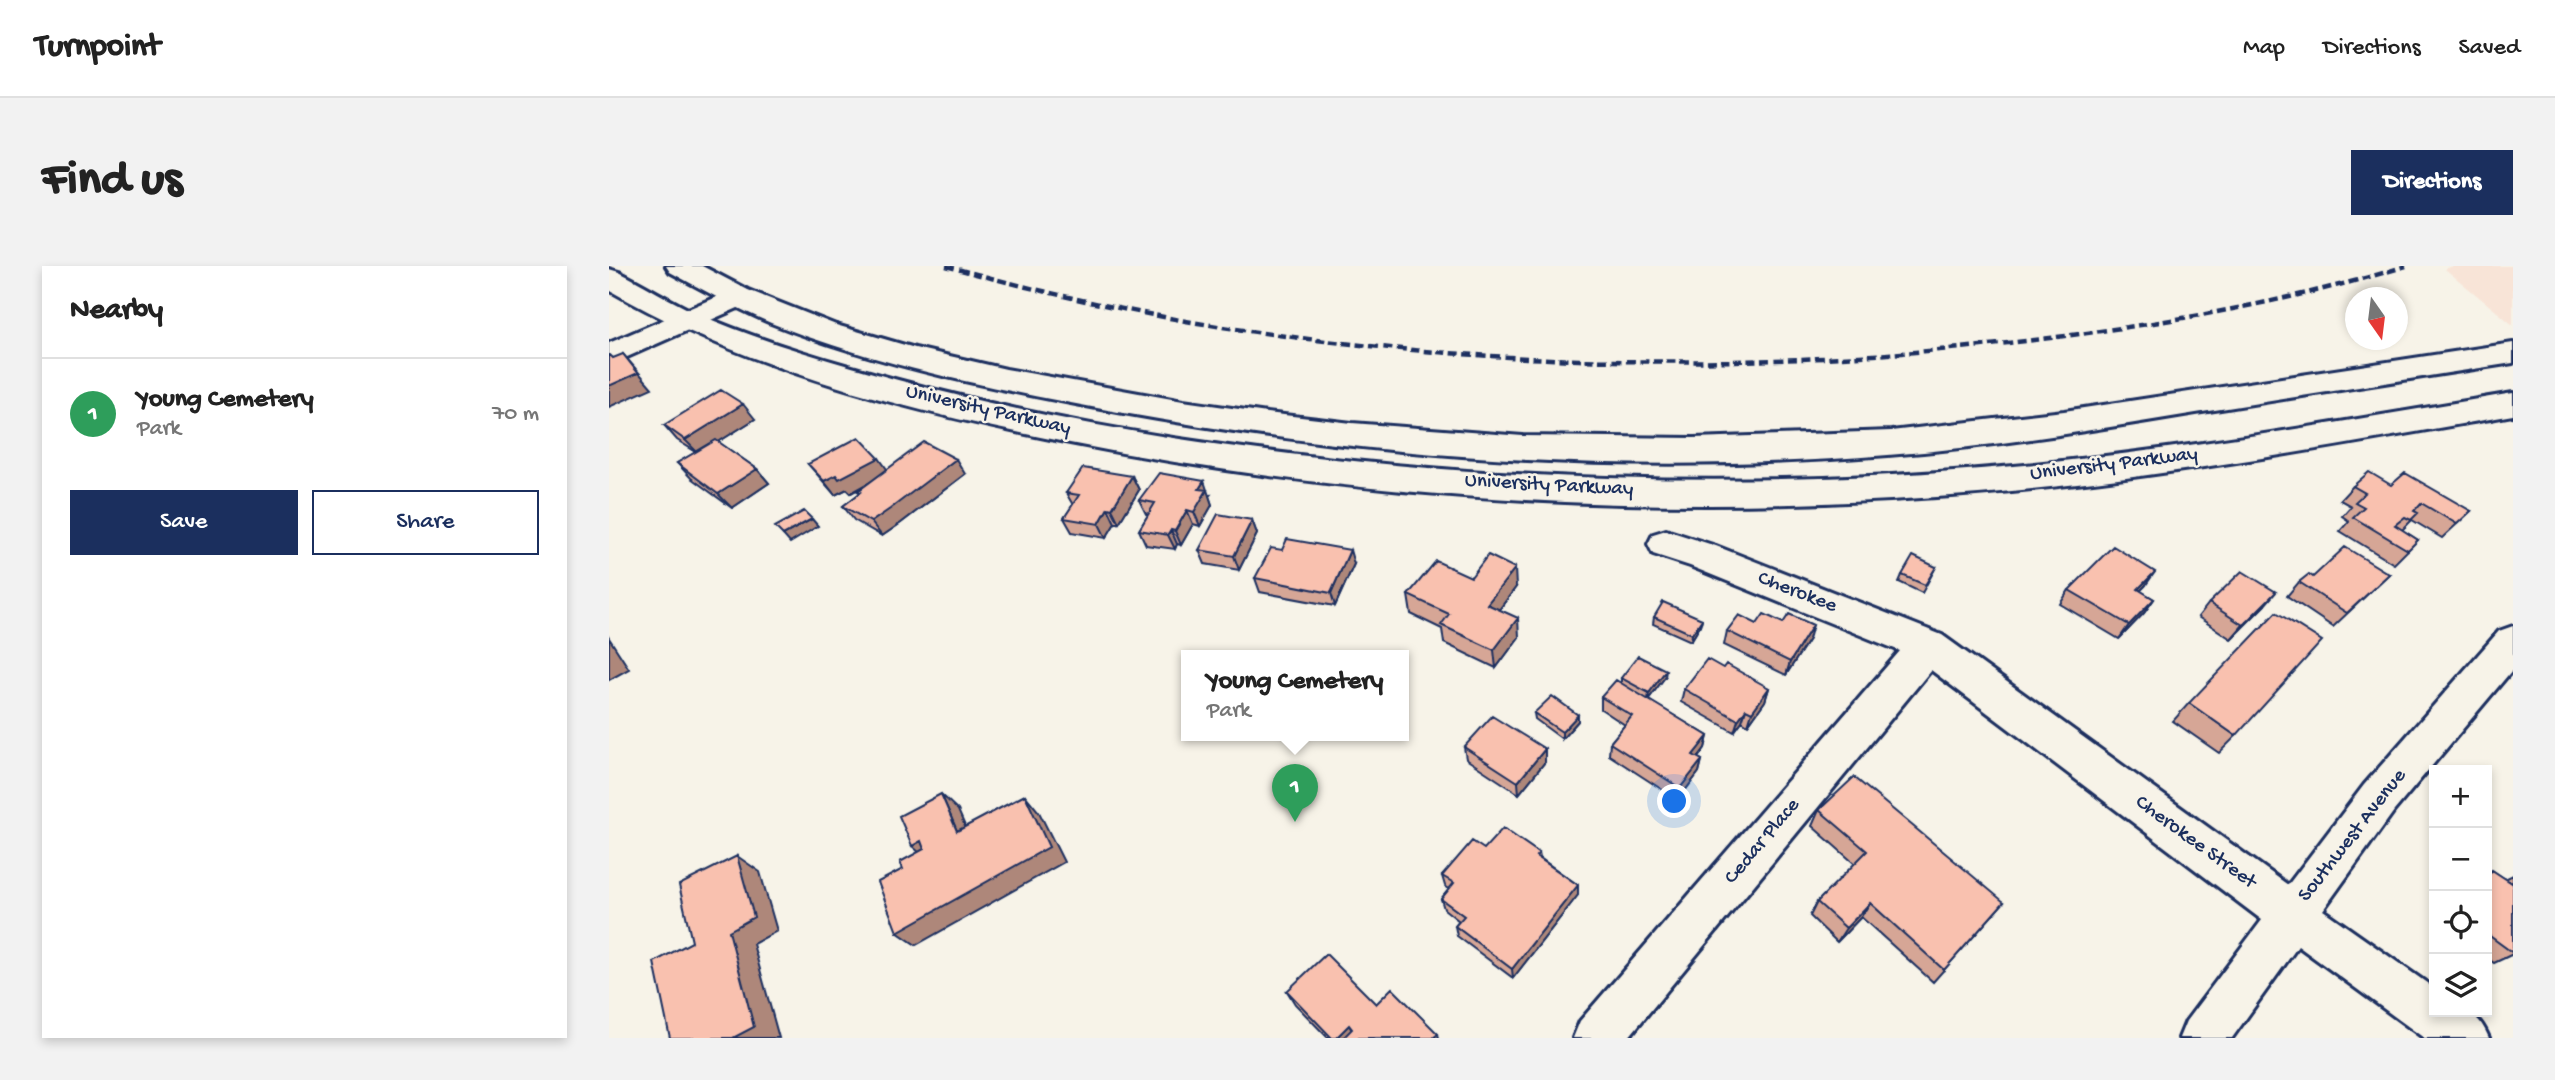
<!DOCTYPE html>
<html lang="en">
<head>
<meta charset="utf-8">
<style>
  body { margin:0; font-family:"Gochi Hand",sans-serif; background:#f2f2f2; color:#222 }
  .controls { position:absolute; right:21px; bottom:21px; display:grid; overflow:hidden; border-radius:0px; box-shadow:0 4px 10px #0003 }
  .controls button { width:63px; height:63px; display:grid; place-items:center; padding:0; border:0; border-bottom:2px solid #e0e0e0; background:#fff; color:#222; font:35px sans-serif }
  .compass { position:absolute; left:1736px; top:21px; width:63px; height:63px; border-radius:50%; background:#fff; box-shadow:0 4px 10px #0003; rotate:166deg }
  .you { position:absolute; left:1066px; top:536px; width:24px; height:24px; margin:-18px; border:5px solid #fff; border-radius:50%; background:#1a73e8; box-shadow:0 0 0 10px #1a73e833 }
  .badge { display:grid; place-items:center; width:46px; height:46px; border-radius:50%; background:#1b2f5e; color:#fff; font-size:23px; font-weight:700 }
  .pin { position:absolute; translate:-50% -58px; filter:drop-shadow(0 2px 4px #0008) }
  .pin::after { content:''; position:absolute; top:37px; width:24px; height:21px; background:inherit; clip-path:polygon(0 0,100% 0,50% 100%) }
  .popup { position:absolute; left:572px; top:384px; width:228px; height:91px; box-sizing:border-box; display:grid; place-content:center; border-radius:0px; background:#fff; filter:drop-shadow(0 2px 5px #0005); font-size:23px; white-space:nowrap; color:#767676 }
  .popup b { font-size:26px; color:#222 }
  .popup::after { content:''; position:absolute; left:50%; top:100%; margin-left:-14px; border:14px solid transparent; border-top-color:#fff }
  .list { margin:0; padding:0; list-style:none }
  h2 { display:flex; justify-content:space-between; align-items:center; height:91px; margin:0; padding:0 28px; font-size:30px }
  h2 small { font-size:23px; font-weight:400; color:#767676 }
  .list li { display:grid; grid-template-columns:46px 1fr auto; gap:21px; align-items:center; box-sizing:border-box; height:112px; padding:0 28px; border-top:2px solid #e0e0e0 }
  .list b { display:block; font-size:26px; white-space:nowrap }
  .list p { margin:0; font-size:23px; white-space:nowrap; color:#767676 }
  .list em { font-size:23px; font-style:normal; color:#767676 }
  .actions { display:flex; gap:14px; padding:21px 28px }
  .actions a { flex:1; padding:16px 0; border:2px solid #1b2f5e; border-radius:0px; text-align:center; font-size:24px; color:#1b2f5e }
  .actions .main { background:#1b2f5e; color:#fff }
  .icon { flex:none; width:38px; height:38px; fill:none; stroke:currentColor; stroke-width:2; stroke-linecap:round; stroke-linejoin:round }
  .map { position:relative; flex:none; width:1904px; height:772px; overflow:hidden; border-radius:0px }
  header { display:flex; align-items:center; gap:42px; box-sizing:border-box; height:98px; padding:0 35px; background:#fff; border-bottom:2px solid #e0e0e0 }
  header strong { font-size:33px }
  nav { display:flex; gap:38px; margin-inline-start:auto; font-size:24px }
  .intro { display:flex; align-items:center; justify-content:space-between; box-sizing:border-box; height:168px; padding:0 42px }
  h1 { margin:0; font-size:49px }
  .button { padding:18px 32px; border-radius:0px; background:#1b2f5e; color:#fff; font-size:24px; font-weight:700 }
  main { display:flex; gap:42px; padding:0 42px }
  aside { flex:1; background:#fff; border-radius:0px; box-shadow:0 4px 10px #0003 }
  .map>svg:first-child { display:block }
  .built { fill:#f8e4d7 }
  .lines { fill:none; stroke-linecap:round; stroke-linejoin:round }
  .minor-casing { stroke:#1b2f5e; stroke-width:6 }
  .highway-casing { stroke:#1b2f5e; stroke-width:6 }
  .minor { fill:#f7f3e8; fill-rule:evenodd }
  .highway { fill:#f7f3e8; fill-rule:evenodd }
  .rail { stroke:#1b2f5e; stroke-width:4.5; stroke-dasharray:9 4.5; stroke-linecap:butt }
  .wall { fill:#d6a696; stroke:#1b2f5e; stroke-width:2 }
  .shaded-wall { fill:#ae877a; stroke:#1b2f5e; stroke-width:2 }
  .building { fill:#f9c1af; stroke:#1b2f5e; stroke-width:2 }
  .labels { text-anchor:middle; dominant-baseline:central; stroke-width:5; stroke-linejoin:round; paint-order:stroke }
  .street-label { font-size:21px; fill:#1b2f5e; stroke:#f7f3e8 }
</style>
</head>
<body>
<header>
<strong>Turnpoint</strong>
<nav><a>Map</a><a>Directions</a><a>Saved</a></nav>
</header>
<div class="intro"><h1>Find us</h1><a class="button">Directions</a></div>
<main>
<aside>
<h2>Nearby<small></small></h2>
<ul class="list">
<li><span class="badge" style="background:#2e9e5b">1</span><div><b>Young Cemetery</b><p>Park</p></div><em>70 m</em></li>
</ul>
<div class="actions"><a class="main">Save</a><a>Share</a></div>
</aside>
<div class="map">
<svg width="1904" height="772" viewBox="0 0 1904 772">
  <rect width="100%" height="100%" fill="#f7f3e8"/>
  <filter id="ink" filterUnits="userSpaceOnUse"><feTurbulence type="fractalNoise" baseFrequency=".0143" numOctaves="2"/><feDisplacementMap in="SourceGraphic" scale="14" xChannelSelector="R" yChannelSelector="G"/><feConvolveMatrix kernelMatrix="1 2 1 2 8 2 1 2 1" color-interpolation-filters="sRGB"/></filter>
  <g filter="url(#ink)">
    <path class="built" d="M1844,0H1904V59L1836,3Z"/>
    <g class="lines">
      <g class="minor-casing">
        <path id="minor" d="M128,22L138,24L143,31L138,38L0,99V77Z
          M1057,264L1107,280L1333,369L1679,619L1755,519L1890,365L1904,360V403L1785,545L1714,644L1825,722V746C1855,746 1867,741 1880,772H1815L1689,680L1623,772H1570L1577,755L1653,654L1322,404L1019,772H964L971,755L1291,385L1081,300L1044,288L1039,278L1044,268Z"/>
      </g>
      <g class="highway-casing">
        <path id="highway" d="M57,0H93L139,24L227,59L306,82L397,103L574,135L658,147L743,157L914,170L1085,172L1282,165L1455,145L1904,77V97C1798,113 1693,130 1587,147C1485,164 1382,181 1279,189C1022,210 762,192 509,146C392,124 273,101 162,57C127,42 94,24 61,6Z
          M0,3L10,6C36,19 61,35 87,47C137,69 190,86 243,101C348,132 455,155 564,172C842,214 1126,226 1405,200C1573,184 1738,155 1904,127V149C1738,178 1571,209 1403,225C1090,254 769,238 461,177C303,146 140,105 0,24Z"/>
      </g>
      <use href="#minor" class="minor"/>
      <use href="#highway" class="highway"/>
      <path class="rail" d="M337,0C418,22 500,42 583,56C865,103 1158,108 1441,72C1562,56 1681,36 1797,0"/>
    </g>
    <path class="wall" d="M146,153L109,176L148,203L160,217L123,242L82,212L68,197L87,186L68,174L55,159Z
      M199,198L278,204L356,208L292,257L273,270L245,254L234,240L251,227L249,225L258,218L242,227L238,223L226,229Z
      M523,210L530,224L510,257H506L497,272L463,266L455,252L464,239L457,227Z
      M1782,219L1862,245L1833,272L1803,254L1793,264L1809,274L1785,298L1731,265L1740,255L1733,250L1742,240L1731,234L1744,220Z
      M601,229L600,230L603,239L591,260L584,258L572,279L568,278L566,283L537,279L530,264L539,249L537,248L530,234Z
      M643,254L648,268L630,304L596,298L590,284Z
      M745,298L726,340L651,326L646,312Z
      M1327,301L1313,327L1290,316L1293,309Z
      M1780,308L1724,361L1678,330L1690,316L1704,311Z
      M862,311L907,321L890,344L910,371L887,402L835,377L833,363L802,348L799,329Z
      M1536,320L1531,325L1545,333L1535,347L1510,373L1451,338L1460,324Z
      M1600,337L1655,340L1622,373L1589,351Z
      M1045,351L1093,353L1091,360L1082,375L1044,358Z
      M1148,358L1200,373L1177,409L1115,379L1118,365Z
      M1114,402L1160,422L1156,435L1139,459L1133,455L1125,466L1072,436L1075,423Z
      M1056,411L1039,434L1099,470L1096,482L1089,492L1093,494L1090,506L1069,534L1000,489L1001,477L1016,459L992,443V431L1012,417V412Z
      M1580,437L1627,470L1610,487L1564,455Z
      M925,447L969,449V455L953,473L926,453Z
      M855,481L936,483V496L910,528L857,493Z
      M1210,544L1395,636L1324,716L1252,651L1228,676L1201,650L1208,636L1246,598L1203,560Z
      M875,583L930,587L931,592L969,619V629L904,712L848,670L846,660L850,655L835,643L832,633L840,623L836,620L833,610Z
      M1883,604L1896,613L1904,609V688L1885,697L1878,692V607Z
      M678,725L767,738L829,768L830,772H719L686,738Z"/>
    <path class="shaded-wall" d="M14,88L43,122L0,141V120Z
      M134,138L146,153L90,188L76,174Z
      M270,192L280,206L242,227L238,223L226,229L215,215L227,209Z
      M347,193L356,208L292,257L273,270L262,256Z
      M148,203L160,217L123,242L109,228Z
      M523,210L530,224L510,257L503,243Z
      M595,215L603,239L591,260L585,246L590,223Z
      M499,242L506,257L497,272L490,258Z
      M578,244L584,258L572,279L566,265Z
      M203,253L209,260L181,277L174,269Z
      M643,254L648,268L630,304L625,290Z
      M562,264L568,278L566,283L559,269Z
      M741,284L745,298L726,340L722,327Z
      M906,302L907,321L880,357L878,338Z
      M1546,306L1536,320L1519,337L1529,323Z
      M1667,326L1655,340L1622,373L1634,359Z
      M1545,333L1535,347L1510,373L1520,359Z
      M909,352L910,371L887,402L885,384Z
      M1093,353L1091,360L1082,375L1083,368Z
      M1204,359L1200,373L1177,409L1181,396Z
      M0,372L20,403L0,414Z
      M1057,404L1056,411L1039,434L1040,427Z
      M1160,422L1156,435L1139,459L1143,446Z
      M1137,443L1133,455L1125,466L1129,454Z
      M969,449V455L953,473V466Z
      M1099,470L1096,482L1082,501L1084,489Z
      M936,483V496L910,528L909,516Z
      M1093,494L1090,506L1069,534L1071,522Z
      M332,528L349,544L365,581L348,565Z
      M416,529L430,546L455,596L307,679L288,666Z
      M312,575L321,596L303,580Z
      M128,590L151,606L168,665L144,678L170,772H124L120,665Z
      M969,619V629L904,712L903,703Z
      M1261,637L1252,651L1228,676L1237,662Z
      M740,759L746,770L745,772H727Z"/>
    <path class="building" d="M14,88L29,107L0,120V89H1L4,92Z
      M112,124L134,138L76,174L55,159Z
      M250,171L270,192L230,213L227,209L215,215L199,198Z
      M107,174L148,203L109,228L68,197Z
      M315,176L347,193L281,243L262,256L234,240L252,226L249,225Z
      M474,202L523,210L503,243L499,242L490,258L455,252L470,229L457,227Z
      M1760,206L1782,219L1796,207L1862,245L1848,258L1812,237L1805,245L1809,247L1802,254L1796,251L1786,259L1809,274L1799,284L1744,251L1755,241L1746,236L1756,227L1744,220Z
      M550,207L595,215L590,223L598,224L585,246L578,244L566,265L562,264L559,269L530,264L546,237L530,234Z
      M195,245L203,253L174,269L166,261Z
      M609,248L643,254L625,290L590,284Z
      M678,273L741,284L722,327L646,312L662,282L673,284Z
      M1504,280L1546,306L1529,323L1545,333L1520,359L1460,324Z
      M1736,281L1780,308L1738,347L1690,316L1700,308L1704,311Z
      M879,289L906,302L878,338L909,352L885,384L832,359L840,348L799,329L827,295L862,311Z
      M1304,290L1327,301L1316,319L1293,309Z
      M1633,305L1667,326L1634,359L1600,337Z
      M1054,336L1093,353L1083,368L1045,351Z
      M1667,346L1713,375L1627,470L1580,437Z
      M1155,348L1174,357L1180,348L1204,359L1181,396L1118,365L1130,349L1148,358Z
      M1029,390L1057,404L1040,427L1012,412Z
      M1098,393L1114,402L1117,398L1160,422L1143,446L1137,443L1129,454L1075,423Z
      M1007,414L1099,470L1084,489L1093,494L1071,522L1001,477L1023,450L992,431Z
      M943,430L969,449L953,466L925,447Z
      M883,450L936,483L909,516L855,481Z
      M1245,511L1395,636L1335,704L1261,637L1237,662L1208,636L1258,585L1210,544Z
      M332,528L348,565L416,529L440,581L288,666L269,616L294,603L291,596L315,583L312,575L303,580L290,550Z
      M894,562L930,587L927,590L969,619L903,703L846,660L855,650L832,633L845,617L833,610L863,575L875,583Z
      M128,590L145,651L120,665L145,761L124,772H61L45,696L83,676L70,619Z
      M1883,604L1903,617L1904,615V687L1878,668V611Z
      M717,688L767,738L783,722L829,768L824,772H734L743,763L740,759L727,772H723L678,725Z"/>
  </g>
  <g class="labels">
    <g class="street-label">
      <text transform="translate(379 145) rotate(13)">University Parkway</text>
      <text transform="translate(1505 199) rotate(-7)">University Parkway</text>
      <text transform="translate(940 220) rotate(3)">University Parkway</text>
      <text transform="translate(1188 327) rotate(21)">Cherokee</text>
      <text transform="translate(1744 570) rotate(-52)">Southwest Avenue</text>
      <text transform="translate(1154 576) rotate(-50)">Cedar Place</text>
      <text transform="translate(1586 577) rotate(36)">Cherokee Street</text>
    </g>
  </g>
</svg>
<div class="controls">
<button>+</button>
<button>−</button>
<button><svg class="icon" aria-label="locate" viewBox="0 0 24 24"><circle cx="12" cy="12" r="6"/><path d="M12 2v4M12 18v4M2 12h4M18 12h4"/></svg></button>
<button><svg class="icon" aria-label="layers" viewBox="0 0 24 24"><path d="M12 4l9 5-9 5-9-5zM3 14l9 5 9-5"/></svg></button>
</div>
<svg class="compass" viewBox="-18 -18 36 36"><path d="M0-13l5 13h-10z" fill="#e53935"/><path d="M0 13l5-13h-10z" fill="#767676"/></svg>
<div class="you"></div>
<div class="pin badge" style="left:686px;top:556px;background:#2e9e5b">1</div>
<div class="popup"><b>Young Cemetery</b>Park</div>
</div>
</main>
</body>
</html>
